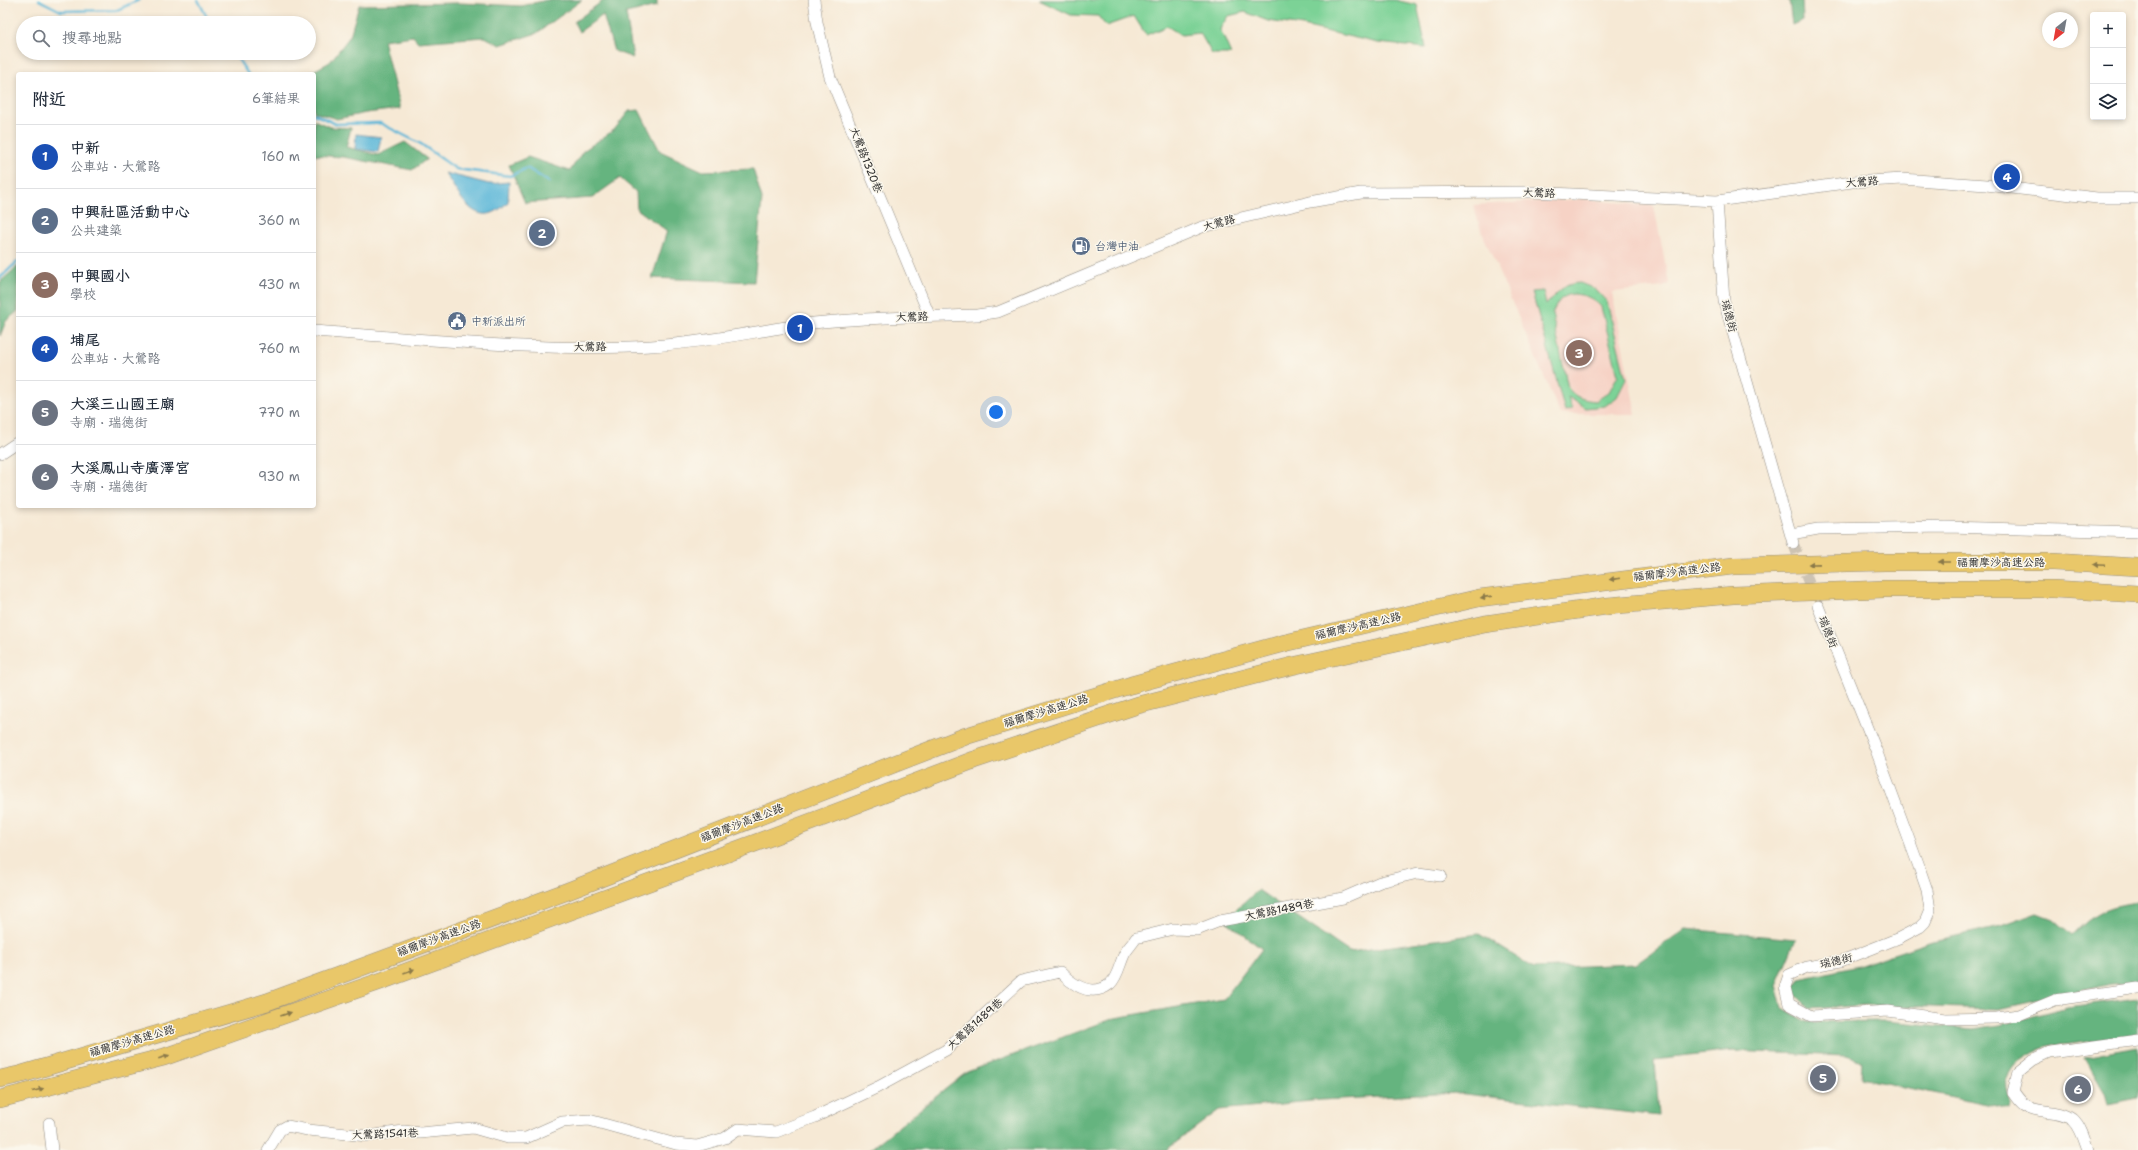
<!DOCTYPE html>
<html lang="zh-TW">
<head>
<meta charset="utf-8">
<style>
  body { margin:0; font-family:"Shantell Sans","LXGW WenKai TC",sans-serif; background:#f2f2f3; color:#1f2937 }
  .controls { position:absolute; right:12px; top:12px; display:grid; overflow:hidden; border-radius:4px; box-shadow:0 2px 6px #0003 }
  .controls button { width:36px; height:36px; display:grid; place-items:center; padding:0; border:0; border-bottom:1px solid #e0e1e3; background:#fff; color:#1f2937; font:20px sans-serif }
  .compass { position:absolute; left:2042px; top:12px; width:36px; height:36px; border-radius:50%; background:#fff; box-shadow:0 2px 6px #0003; rotate:211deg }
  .you { position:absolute; left:996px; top:412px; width:14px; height:14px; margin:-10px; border:3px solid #fff; border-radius:50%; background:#1a73e8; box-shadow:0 0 0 6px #1a73e833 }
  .badge { display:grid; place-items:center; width:26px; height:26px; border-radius:50%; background:#b5179e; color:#fff; font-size:13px; font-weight:700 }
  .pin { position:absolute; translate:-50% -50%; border:2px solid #fff; box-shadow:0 1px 4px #0006 }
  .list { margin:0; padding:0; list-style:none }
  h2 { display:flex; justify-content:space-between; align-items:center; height:52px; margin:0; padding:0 16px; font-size:17px }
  h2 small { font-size:13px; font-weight:400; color:#747a83 }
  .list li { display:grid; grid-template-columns:26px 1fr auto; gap:12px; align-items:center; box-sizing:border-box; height:64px; padding:0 16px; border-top:1px solid #e0e1e3 }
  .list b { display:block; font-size:15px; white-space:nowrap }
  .list p { margin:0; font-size:13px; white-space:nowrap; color:#747a83 }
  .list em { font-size:13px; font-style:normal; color:#747a83 }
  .icon { flex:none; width:22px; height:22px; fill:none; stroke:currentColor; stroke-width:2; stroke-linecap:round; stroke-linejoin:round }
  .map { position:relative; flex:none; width:2138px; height:1150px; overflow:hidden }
  .search { position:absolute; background:#fff; box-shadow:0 2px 6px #0003; left:16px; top:16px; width:300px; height:44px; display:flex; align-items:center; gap:10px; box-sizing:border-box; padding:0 14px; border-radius:22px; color:#747a83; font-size:15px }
  .panel { position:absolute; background:#fff; box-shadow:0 2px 6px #0003; left:16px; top:72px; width:300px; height:436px; border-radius:4px }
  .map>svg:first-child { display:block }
  .built { fill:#f6d2c5 }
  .green { fill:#7cd296; stroke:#547e60; fill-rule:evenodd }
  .forest { fill:#65b47f; stroke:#487055 }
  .water { fill:#59b6d8; stroke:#427082 }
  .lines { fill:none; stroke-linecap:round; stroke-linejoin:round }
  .stream { stroke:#59b6d8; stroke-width:2.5 }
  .minor-tunnel { stroke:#cdc3b3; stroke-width:11; stroke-dasharray:11 5.5; stroke-linecap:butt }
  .minor-casing { stroke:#908a80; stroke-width:12 }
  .highway-casing { stroke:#908a80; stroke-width:18 }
  .minor { stroke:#fff; stroke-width:11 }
  .highway { stroke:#e9c769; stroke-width:17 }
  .oneway { fill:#8a794a }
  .labels { text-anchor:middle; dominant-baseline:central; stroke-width:3; stroke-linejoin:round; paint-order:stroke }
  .street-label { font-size:11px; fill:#2b2b2b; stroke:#fbf7ec }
  .service-label { font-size:11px; fill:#4e5e75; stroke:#fbf7ec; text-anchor:start }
</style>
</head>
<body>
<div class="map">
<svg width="2138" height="1150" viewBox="0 0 2138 1150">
  <rect width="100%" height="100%" fill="#fbf7ec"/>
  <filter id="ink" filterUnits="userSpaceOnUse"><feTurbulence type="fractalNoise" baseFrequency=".025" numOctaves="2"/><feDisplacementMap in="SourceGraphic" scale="8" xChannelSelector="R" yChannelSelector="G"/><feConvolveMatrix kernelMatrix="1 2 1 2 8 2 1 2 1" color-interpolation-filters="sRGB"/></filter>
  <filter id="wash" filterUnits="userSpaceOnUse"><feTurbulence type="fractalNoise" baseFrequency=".012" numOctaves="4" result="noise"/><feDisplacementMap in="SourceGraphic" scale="16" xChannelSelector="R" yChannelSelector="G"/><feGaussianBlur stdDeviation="0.9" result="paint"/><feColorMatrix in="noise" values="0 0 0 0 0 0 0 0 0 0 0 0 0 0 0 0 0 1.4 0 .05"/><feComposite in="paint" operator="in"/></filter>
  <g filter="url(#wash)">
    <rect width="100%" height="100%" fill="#f6e9d5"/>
    <path class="built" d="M1583,199L1654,206L1669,283L1664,287L1612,292L1636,414H1560L1481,230L1473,205Z"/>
    <path class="green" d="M1039,0H1395L1417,5L1426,48L1378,43L1303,26L1268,21L1245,12L1228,16L1220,29L1231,54H1212L1200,33L1181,35L1167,26L1146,35L1134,16L1106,26L1098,16L1071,15Z
      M1580,283L1595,289L1607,302L1626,379L1617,397L1605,406L1586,408L1568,397L1572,409L1565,411L1532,292L1543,291L1546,305C1556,294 1563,283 1580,283ZM1573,294C1585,295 1592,297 1601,307L1618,375L1609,392L1596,401C1584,400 1575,398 1568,388L1552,314C1557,303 1560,296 1573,294Z"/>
    <path class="forest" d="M547,0H582L537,33L500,45L485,37L418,42L413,36L383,40L400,109L366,113L337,119L314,112V74H308L330,62L350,36L359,5L459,3L521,6Z
      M604,0H657V6L626,13L633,58L614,51L603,15L579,32L574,22Z
      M1789,0H1802L1803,20L1792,25Z
      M639,110L660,151L703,171L753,169L762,199L754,282L652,278L667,231L637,209L636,192L620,178L592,198L525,203L509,165L528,157L570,171L583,151L614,130L629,111Z
      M314,120L330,127L351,128L346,147L378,155L405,142L427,159L412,170L343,157L314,155Z
      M18,266V311L6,321L0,336V282Z
      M1258,890L1349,952L1479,934L1534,968L1636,964L1685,929L1796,939L1776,985L1782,1008L1808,1022L1886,1021L1973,1029L2000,1025L2068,1007L2138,998V1034C2116,1037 2093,1041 2071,1044C2061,1045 2050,1045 2041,1049C2015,1059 1997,1077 2012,1104L2011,1109L1861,1078L1862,1061L1846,1056L1732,1051L1655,1060L1659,1116L1456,1093L1321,1100L1219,1110L1166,1150H869L967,1072L1115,1018L1224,999L1262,949L1225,920Z
      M2138,902V983L2111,984L1999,1009L1866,1005L1810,1009L1793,992L1800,979L1858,966L1929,942L2001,926L2037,913L2053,919L2072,936C2093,913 2106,906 2138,902Z
      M2138,1047V1098L2108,1104L2105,1093L2084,1057Z"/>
    <path class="water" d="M356,134L381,137L378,152L355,149Z
      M445,173L489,184L509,182L508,202C477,233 461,198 445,173Z"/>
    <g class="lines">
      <path class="stream" d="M39,0L61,11L117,10L139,0
        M198,0L210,23
        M234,53L248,74
        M314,114L336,124L380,123L421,144L456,169L510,176L527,168L549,182
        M0,278L18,261"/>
    </g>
  </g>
  <g filter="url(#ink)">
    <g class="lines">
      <path class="minor-tunnel" d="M1793,543L1818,606"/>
      <g class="minor-casing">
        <path id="minor" d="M814,0L817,22L830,77L930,317
          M1717,201L1724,301L1793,543
          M314,331C426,339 539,352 651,346C706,343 759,330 814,323C868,317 923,317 977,315L998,312L1202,227L1310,202L1361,193L1531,192L1717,201L1852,182L1902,179L1986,185L2097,198H2138
          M0,454L18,442
          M1791,534L1818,529L1947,527L2138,532
          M1818,606L1876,750L1918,864L1927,890L1930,910L1925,922L1920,927L1899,938L1841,961L1807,967L1789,975L1785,987L1789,1004L1811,1016L1888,1011L1945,1019L1996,1018L2019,1015L2055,1000L2138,988
          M49,1123L52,1150
          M268,1150L280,1130L287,1126L308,1130L367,1136L404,1131L420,1133L473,1128L508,1138H526L562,1122L589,1120L676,1144L697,1146L725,1138L738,1129L776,1132L815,1117L878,1087L946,1050L1021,981L1060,972C1073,985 1092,998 1110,984C1118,977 1120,962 1125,953C1128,948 1133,943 1136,938L1173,929L1197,930L1220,921L1343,898L1380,882L1418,873L1441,876
          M2088,1150C2085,1141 2081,1126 2073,1119C2059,1108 2037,1115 2023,1104C2019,1101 2016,1096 2013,1092L2018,1072L2033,1060L2050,1052L2138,1040"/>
      </g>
      <g class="highway-casing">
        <path id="highway" d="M0,1079L22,1074L267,1002L568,891L966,736L1131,685L1285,643L1479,598L1733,566L1885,562H2053L2138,567
          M0,1099L164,1057L384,980L758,842L974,760L1138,705L1292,666L1485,624L1607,606L1733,595L1884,589H2053L2138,594"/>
      </g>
      <use href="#minor" class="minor"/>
      <use href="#highway" class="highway"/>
    </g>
    <defs><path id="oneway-solid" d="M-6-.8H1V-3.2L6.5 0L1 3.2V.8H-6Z"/></defs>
    <g class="oneway">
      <use href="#oneway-solid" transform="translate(1944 562) rotate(-180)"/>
      <use href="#oneway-solid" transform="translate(1814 564) rotate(179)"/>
      <use href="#oneway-solid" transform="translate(2099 565) rotate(-177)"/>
      <use href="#oneway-solid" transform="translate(1615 579) rotate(173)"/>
      <use href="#oneway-solid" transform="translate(1486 597) rotate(172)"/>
      <use href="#oneway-solid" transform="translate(409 971) rotate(-20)"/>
      <use href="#oneway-solid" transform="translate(286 1014) rotate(-19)"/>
      <use href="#oneway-solid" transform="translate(164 1057) rotate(-17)"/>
      <use href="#oneway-solid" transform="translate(38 1090) rotate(-15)"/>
    </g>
  </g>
  <defs>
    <g id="fuel-disc" transform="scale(1)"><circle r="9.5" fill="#5c6f8a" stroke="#fbf7ec"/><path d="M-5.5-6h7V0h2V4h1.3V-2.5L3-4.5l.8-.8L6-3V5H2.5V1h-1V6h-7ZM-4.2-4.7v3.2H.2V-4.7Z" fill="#fff"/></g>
    <g id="civic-disc" transform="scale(1)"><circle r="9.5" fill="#5c6f8a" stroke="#fbf7ec"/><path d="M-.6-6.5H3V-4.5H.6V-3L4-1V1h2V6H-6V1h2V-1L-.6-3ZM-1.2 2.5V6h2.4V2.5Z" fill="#fff"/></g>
  </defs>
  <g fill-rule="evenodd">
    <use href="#fuel-disc" x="1081" y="246"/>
    <use href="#civic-disc" x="457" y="321"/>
  </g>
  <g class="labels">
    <g class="street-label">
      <text transform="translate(866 160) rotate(68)">大鶯路1320巷</text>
      <text transform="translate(1862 182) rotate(-4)">大鶯路</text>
      <text transform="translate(1539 193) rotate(2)">大鶯路</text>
      <text transform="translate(1219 223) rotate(-15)">大鶯路</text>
      <text transform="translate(1729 316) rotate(76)">瑞德街</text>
      <text transform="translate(912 317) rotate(-2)">大鶯路</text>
      <text transform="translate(590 347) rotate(-1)">大鶯路</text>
      <text x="2001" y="562">福爾摩沙高速公路</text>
      <text transform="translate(1677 572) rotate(-7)">福爾摩沙高速公路</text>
      <text transform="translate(1358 626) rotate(-13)">福爾摩沙高速公路</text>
      <text transform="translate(1828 632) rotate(69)">瑞德街</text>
      <text transform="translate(1046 711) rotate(-17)">福爾摩沙高速公路</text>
      <text transform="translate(742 823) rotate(-21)">福爾摩沙高速公路</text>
      <text transform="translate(1279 910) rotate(-11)">大鶯路1489巷</text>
      <text transform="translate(439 938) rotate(-20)">福爾摩沙高速公路</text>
      <text transform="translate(1836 961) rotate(-13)">瑞德街</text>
      <text transform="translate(975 1024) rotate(-42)">大鶯路1489巷</text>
      <text transform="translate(132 1041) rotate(-16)">福爾摩沙高速公路</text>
      <text transform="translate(385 1134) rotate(-2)">大鶯路1541巷</text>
    </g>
    <g class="service-label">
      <text x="1095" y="246">台灣中油</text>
      <text x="471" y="321">中新派出所</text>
    </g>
  </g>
</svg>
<div class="controls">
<button>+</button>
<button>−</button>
<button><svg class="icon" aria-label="layers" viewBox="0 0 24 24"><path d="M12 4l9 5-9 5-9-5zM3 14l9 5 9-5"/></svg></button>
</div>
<svg class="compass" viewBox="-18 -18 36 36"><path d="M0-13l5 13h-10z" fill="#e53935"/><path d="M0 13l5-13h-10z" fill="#747a83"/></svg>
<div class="you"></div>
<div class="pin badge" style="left:800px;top:328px;background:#1a4fb4">1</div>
<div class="pin badge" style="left:542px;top:233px;background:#5c6f8a">2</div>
<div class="pin badge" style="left:1579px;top:353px;background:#8d6e63">3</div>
<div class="pin badge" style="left:2007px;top:177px;background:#1a4fb4">4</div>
<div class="pin badge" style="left:1823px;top:1078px;background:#6b7280">5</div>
<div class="pin badge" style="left:2078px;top:1089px;background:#6b7280">6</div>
<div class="search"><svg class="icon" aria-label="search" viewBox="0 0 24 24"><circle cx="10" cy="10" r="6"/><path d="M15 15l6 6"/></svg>搜尋地點</div>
<section class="panel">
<h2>附近<small>6筆結果</small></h2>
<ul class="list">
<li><span class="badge" style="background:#1a4fb4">1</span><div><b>中新</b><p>公車站 · 大鶯路</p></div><em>160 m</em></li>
<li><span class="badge" style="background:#5c6f8a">2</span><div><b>中興社區活動中心</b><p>公共建築</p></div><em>360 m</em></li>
<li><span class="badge" style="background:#8d6e63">3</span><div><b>中興國小</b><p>學校</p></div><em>430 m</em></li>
<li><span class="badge" style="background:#1a4fb4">4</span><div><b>埔尾</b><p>公車站 · 大鶯路</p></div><em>760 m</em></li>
<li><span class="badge" style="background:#6b7280">5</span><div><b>大溪三山國王廟</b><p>寺廟 · 瑞德街</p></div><em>770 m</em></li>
<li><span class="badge" style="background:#6b7280">6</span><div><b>大溪鳳山寺廣澤宮</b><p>寺廟 · 瑞德街</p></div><em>930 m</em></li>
</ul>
</section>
</div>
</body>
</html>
